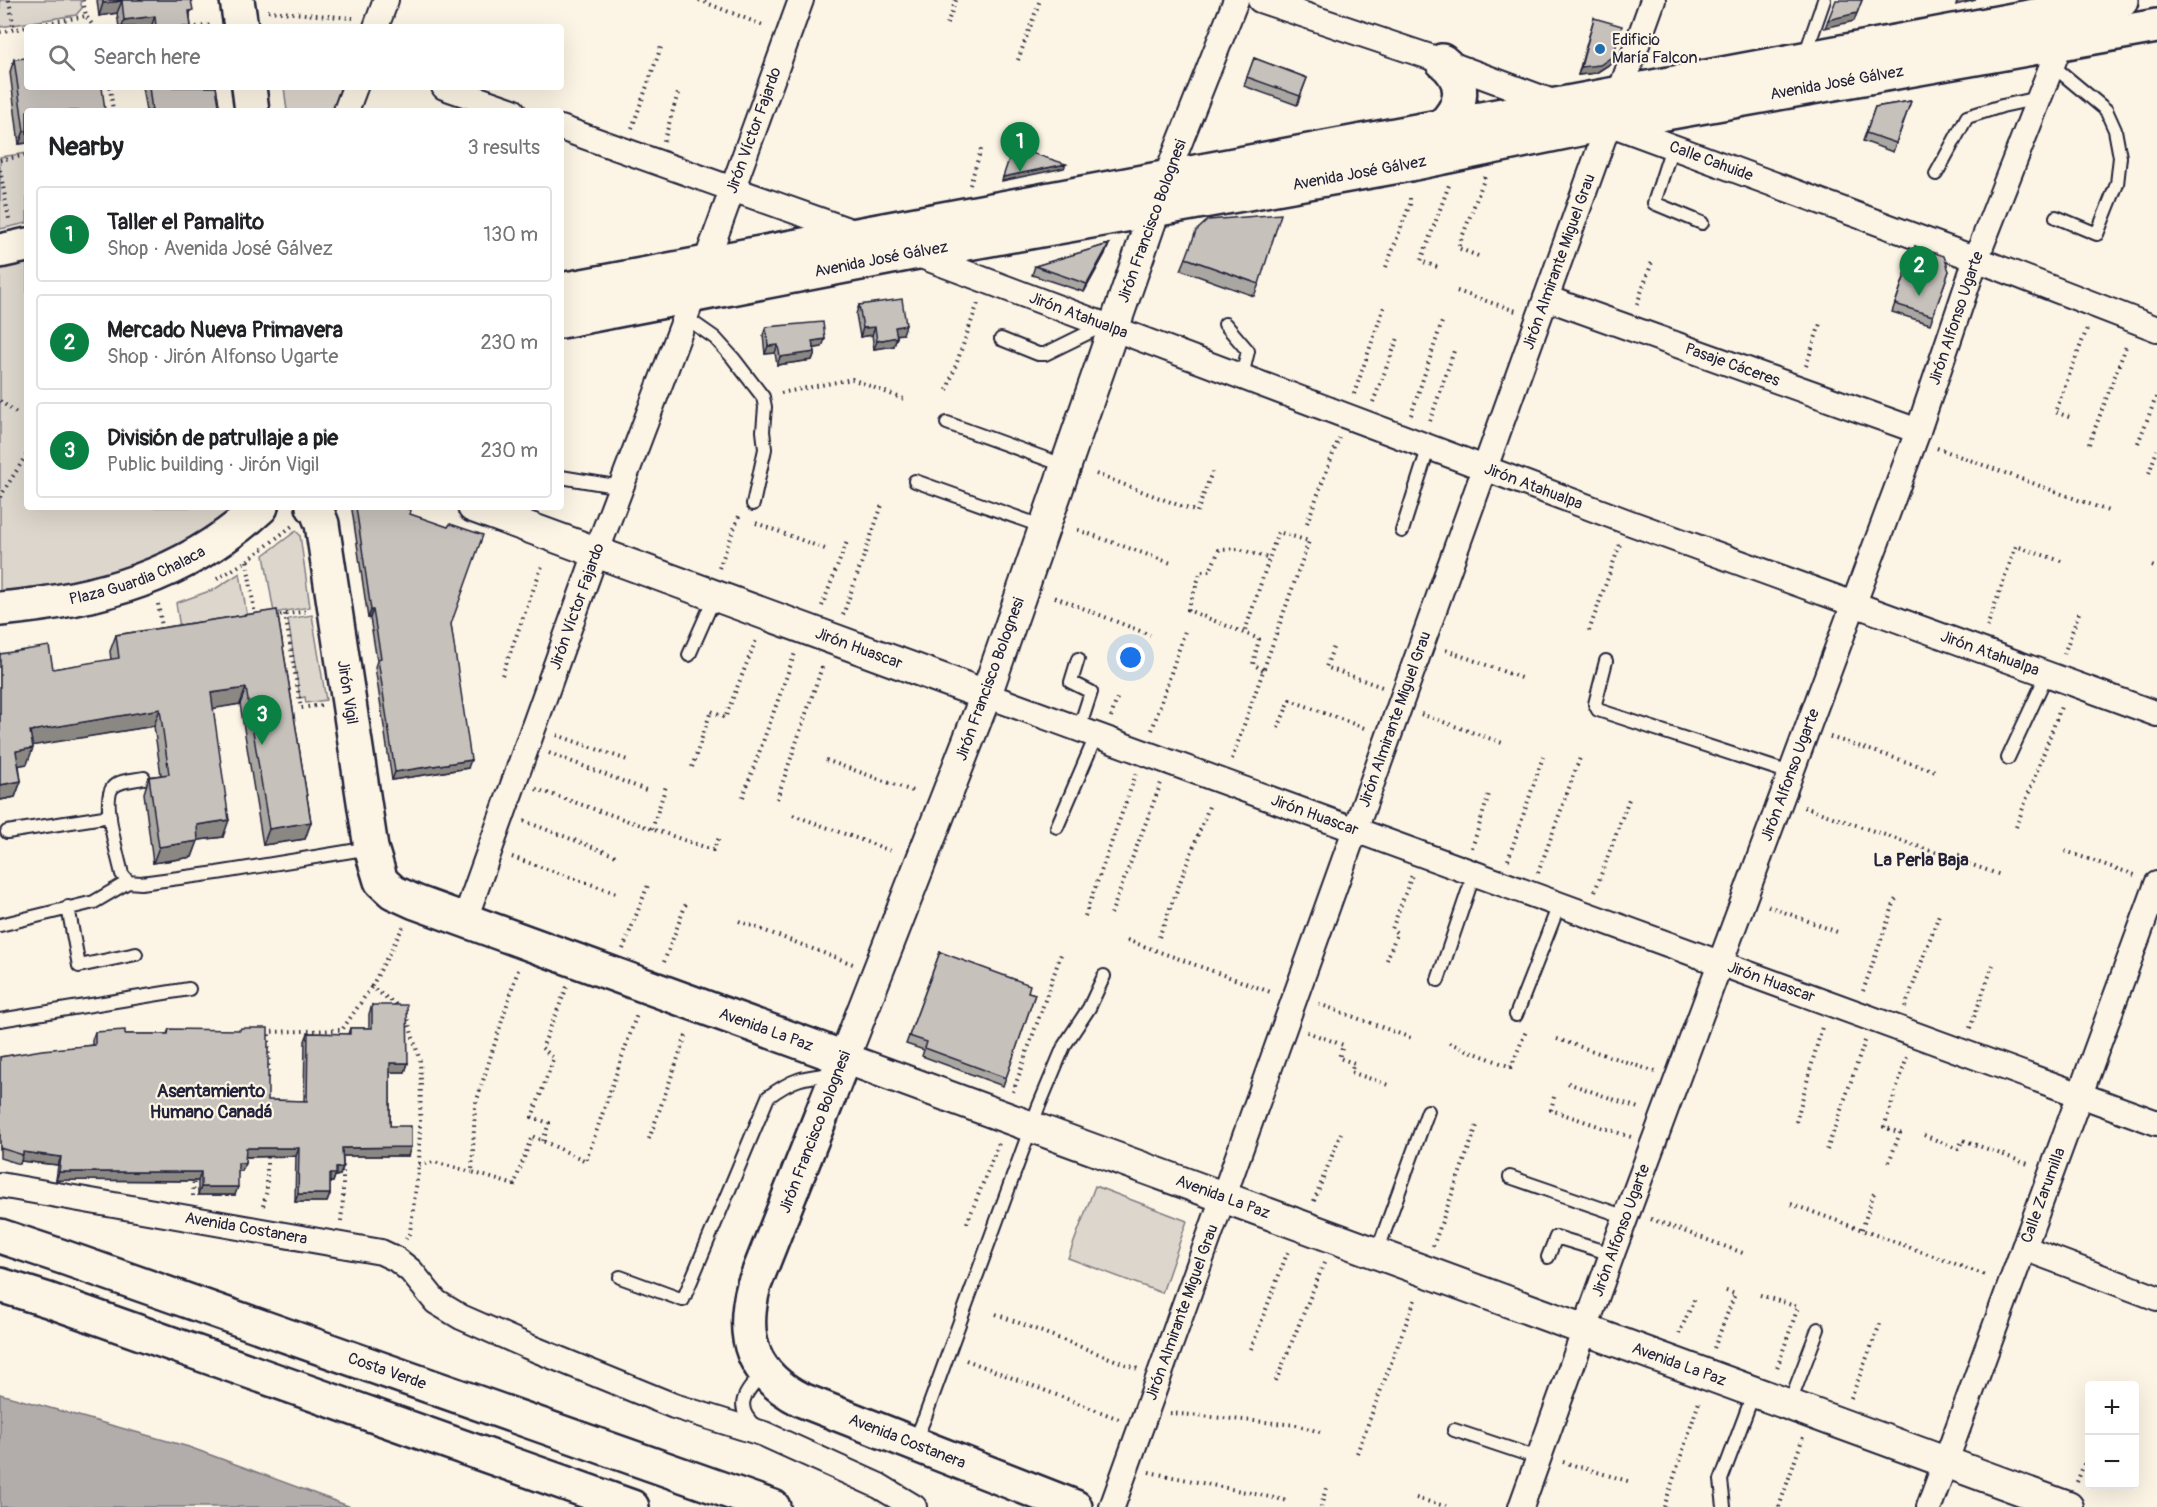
<!DOCTYPE html>
<html lang="en">
<head>
<meta charset="utf-8">
<style>
  body { margin:0; font-family:Pangolin,sans-serif; background:#f2f2f2; color:#202124 }
  .controls { position:absolute; right:18px; bottom:18px; display:grid; overflow:hidden; border-radius:6px; box-shadow:0 6px 24px #0002 }
  .controls button { width:54px; height:54px; display:grid; place-items:center; padding:0; border:0; border-bottom:2px solid #e0e0e0; background:#fff; color:#202124; font:30px sans-serif }
  .you { position:absolute; left:1131px; top:658px; width:21px; height:21px; margin:-15px; border:4px solid #fff; border-radius:50%; background:#1a73e8; box-shadow:0 0 0 9px #1a73e833 }
  .badge { display:grid; place-items:center; width:39px; height:39px; border-radius:50%; background:#0b8043; color:#fff; font-size:20px; font-weight:700 }
  .pin { position:absolute; translate:-50% -50px; filter:drop-shadow(0 2px 3px #0008) }
  .pin::after { content:''; position:absolute; top:32px; width:21px; height:18px; background:inherit; clip-path:polygon(0 0,100% 0,50% 100%) }
  .list { margin:0; padding:0; list-style:none }
  h2 { display:flex; justify-content:space-between; align-items:center; height:78px; margin:0; padding:0 24px; font-size:26px }
  h2 small { font-size:20px; font-weight:400; color:#757577 }
  .list li { display:grid; grid-template-columns:39px 1fr auto; gap:18px; align-items:center; box-sizing:border-box; height:96px; margin:0 12px 12px; padding:0 12px; border:2px solid #e0e0e0; border-radius:6px }
  .list b { display:block; font-size:22px; white-space:nowrap }
  .list p { margin:0; font-size:20px; white-space:nowrap; color:#757577 }
  .list em { font-size:20px; font-style:normal; color:#757577 }
  .icon { flex:none; width:33px; height:33px; fill:none; stroke:currentColor; stroke-width:2; stroke-linecap:round; stroke-linejoin:round }
  .map { position:relative; flex:none; width:2157px; height:1507px; overflow:hidden }
  .search { position:absolute; background:#fff; box-shadow:0 6px 24px #0002; left:24px; top:24px; width:540px; height:66px; display:flex; align-items:center; gap:15px; box-sizing:border-box; padding:0 21px; border-radius:6px; color:#757577; font-size:22px }
  .panel { position:absolute; background:#fff; box-shadow:0 6px 24px #0002; left:24px; top:108px; width:540px; height:402px; border-radius:6px }
  .map>svg:first-child { display:block }
  .green { fill:#dcd6cc; stroke:#7f7c84; stroke-width:1.5 }
  .water { fill:#b2adab; stroke:#78757e; stroke-width:1.5 }
  .lines { fill:none; stroke-linecap:round; stroke-linejoin:round }
  .service-casing { stroke:#22223b; stroke-width:16 }
  .minor-casing { stroke:#22223b; stroke-width:28 }
  .tertiary-casing { stroke:#22223b; stroke-width:34 }
  .secondary-casing { stroke:#22223b; stroke-width:38 }
  .trunk-casing { stroke:#22223b; stroke-width:38 }
  .path { stroke:#22223b; stroke-width:4; stroke-dasharray:1.5 4.5; stroke-linecap:butt }
  .service { stroke:#fcf5e5; stroke-width:12 }
  .minor { stroke:#fcf5e5; stroke-width:24 }
  .tertiary { stroke:#fcf5e5; stroke-width:30 }
  .secondary { stroke:#fcf5e5; stroke-width:33 }
  .trunk { stroke:#fcf5e5; stroke-width:33 }
  .wall { fill:#aaa6a1; stroke:#22223b; stroke-width:1.5 }
  .shaded-wall { fill:#8b8783; stroke:#22223b; stroke-width:1.5 }
  .building { fill:#c6c1bb; stroke:#22223b; stroke-width:1.5 }
  .poi-dot { fill:#1f6fb2; stroke:#fcf5e5; stroke-width:2 }
  .labels { text-anchor:middle; dominant-baseline:central; stroke-width:4.5; stroke-linejoin:round; paint-order:stroke }
  .poi-label { font-size:16px; fill:#22223b; stroke:#fcf5e5; text-anchor:start }
  .street-label { font-size:16px; fill:#22223b; stroke:#fcf5e5 }
  .neighbourhood-label { font-size:18px; font-weight:bold; fill:#22223b; stroke:#fcf5e5 }
</style>
</head>
<body>
<div class="map">
<svg width="2157" height="1507" viewBox="0 0 2157 1507">
  <rect width="100%" height="100%" fill="#fcf5e5"/>
  <filter id="ink" filterUnits="userSpaceOnUse"><feTurbulence type="fractalNoise" baseFrequency=".0167" numOctaves="2"/><feDisplacementMap in="SourceGraphic" scale="12" xChannelSelector="R" yChannelSelector="G"/><feConvolveMatrix kernelMatrix="1 2 1 2 8 2 1 2 1" color-interpolation-filters="sRGB"/></filter>
  <g filter="url(#ink)">
    <path class="green" d="M0,0H80L82,8L76,15L0,27Z
      M284,87H342L335,111H287Z
      M27,153V223L0,229V157Z
      M27,263V507H237L194,539L132,567L57,584L0,591V269Z
      M296,531L300,535L310,607L274,613L264,555Z
      M240,573L247,616L180,628L176,603L215,589Z
      M312,615L326,700L306,703L305,697L300,698L288,619Z
      M1095,1186L1187,1221L1162,1293L1068,1258Z"/>
    <path class="water" d="M0,1394L189,1447L351,1507H0Z"/>
    <g class="lines">
      <g class="service-casing">
        <path id="service" d="M1805,55L1824,0
          M2053,66L2106,110L2115,130L2120,157L2117,184L2097,234L2056,217
          M1672,147L1654,203L1702,223
          M1936,174L1967,117L2002,106L2039,98
          M685,317L715,338L733,358L763,397L765,407L763,431L765,449L753,504
          M1225,324L1248,351L1242,376
          M1001,339L1038,354H1045L1104,325
          M947,423L1066,466
          M561,477L621,487
          M915,481L1044,527
          M1402,531L1429,446
          M689,655L715,596
          M1078,659L1071,682L1091,692L1079,729
          M1606,661L1595,704L1598,710L1790,773
          M2008,758L2047,674
          M144,778C134,780 120,780 113,787C101,800 118,856 122,874L128,882L141,883L217,873L370,848
          M1057,827L1096,736
          M7,832L110,816
          M68,907L79,966L136,954
          M0,925L94,902L128,882
          M1438,980L1474,874
          M1516,1015L1559,905
          M0,1020L189,989
          M1510,1177L1626,1217
          M1377,1252L1428,1111
          M1548,1257L1556,1237L1612,1254
          M620,1277L683,1300L768,1097C794,1078 803,1077 834,1074
          M1789,1405L1818,1329
          M756,1427C731,1405 747,1391 764,1372
          M1454,1430L1538,1458
          M914,1443L925,1417L1038,1108L1064,1046L1089,1008L1104,976
          M1724,1507L1721,1480L1754,1392"/>
      </g>
      <g class="minor-casing">
        <g id="minor">
          <path d="M1260,0L1442,61L1558,104"/>
          <path d="M376,27L386,0"/>
          <path d="M444,87L513,111"/>
          <path d="M346,111L355,87"/>
          <path id="s1" d="M1608,123L1976,259L2157,329"/>
          <path d="M561,128L859,234"/>
          <path d="M1166,177L1236,0"/>
          <path id="s2" d="M913,253L1628,522L2157,714"/>
          <path id="s3" d="M706,262L801,0"/>
          <path id="s4" d="M1546,298L1918,431"/>
          <path id="s5" d="M986,695L2157,1123"/>
          <path id="s6" d="M465,919L596,553L693,297"/>
          <path id="s7" d="M0,1185L381,1252L396,1259L411,1271L436,1302L461,1317L527,1346L674,1406L764,1434L879,1486L914,1507"/>
          <path d="M2024,1248L2157,1298"/>
          <path id="s8" d="M1112,1507L1653,0"/>
          <path id="s9" d="M1521,1507L1612,1254L1918,431L1976,259L2065,32"/>
          <path id="s10" d="M1929,1507L2157,884"/>
        </g>
      </g>
      <g class="tertiary-casing">
        <g id="tertiary">
          <path id="s11" d="M1162,189L986,695L844,1058L2068,1507"/>
          <path id="s12" d="M473,507L986,695"/>
        </g>
      </g>
      <g class="secondary-casing">
        <g id="secondary">
          <path d="M237,0L241,27"/>
          <path d="M1442,61C1467,81 1464,105 1442,126"/>
          <path d="M249,87L252,111"/>
          <path d="M0,251L27,245"/>
          <path d="M561,290L2121,0"/>
          <path id="s13" d="M561,321L912,253L1410,164L1609,123L2157,26"/>
          <path id="s14" d="M313,507L316,509L322,524L371,848L381,881L393,892L415,902L844,1058L754,1285C740,1338 752,1375 802,1400L1075,1507"/>
          <path id="s15" d="M0,609C100,600 186,576 261,507"/>
        </g>
      </g>
      <g class="trunk-casing">
        <g id="trunk">
          <path id="s16" d="M0,1236L63,1257L773,1507"/>
          <path d="M0,1285L48,1300L632,1507"/>
        </g>
      </g>
      <path class="path" d="M9,0L14,29
        M83,0L86,16L94,27
        M699,0L765,26
        M268,11L353,18
        M947,24L956,0
        M196,27L213,25
        M0,32L86,16
        M1018,60L1040,0
        M110,87L113,111
        M632,128L661,47
        M664,141L678,93
        M0,160L27,155
        M0,170L9,219
        M970,185L981,149
        M1478,256L1458,248L1485,177
        M1386,267L1410,204V194
        M1437,267L1421,261L1449,185
        M1457,291L1516,311
        M1637,304L1652,262
        M1806,366L1820,324
        M947,390L978,303
        M781,393L852,379L906,400
        M1354,394L1384,307
        M0,401L18,414
        M1373,402L1398,338
        M1411,415L1442,322
        M2069,417L2055,412L2088,326
        M1430,421L1455,348
        M2138,443L2157,395
        M2089,444L2127,344
        M1937,448L2111,512
        M2149,473L2157,450
        M1096,474L1197,512L1212,472
        M0,497L27,454
        M756,523L825,549
        M1307,523L1339,438
        M1078,530L1174,564
        M247,561L255,616
        M2152,566L2157,568
        M719,568L739,516
        M217,579L247,561L292,526
        M1055,597L1150,635
        M158,604L163,632
        M822,606L848,539
        M285,614L301,708L322,705
        M843,615L882,505
        M274,616L308,611
        M1987,627L2016,546L2064,562
        M1589,631L1620,544
        M1333,648L1326,667L1382,687
        M1446,650L1521,678
        M2064,654L2080,610
        M1263,670L1253,664L1259,639L1188,610L1201,571H1210L1219,550L1239,549L1270,559
        M502,675L543,563
        M1421,714L1505,744
        M1111,717L1118,695
        M1278,728L1290,700L1367,729
        M1152,730L1185,631
        M557,735L627,760
        M1830,737L1935,771
        M549,753L646,790
        M1232,759L1309,541L1278,532L1244,634
        M826,760L915,792
        M692,767L711,711L725,718L756,640
        M536,789L713,850L719,838
        M743,797L795,653
        M777,799L823,664
        M1804,807L2001,875
        M793,815L894,852
        M524,821L619,857
        M2016,827L2062,704
        M652,829L666,786
        M1472,848L1489,794
        M2065,851L2135,875
        M512,857L616,893
        M1508,860L1543,757
        M1538,873L1581,755
        M1595,891L1629,799
        M1768,906L1840,933
        M1111,914L1161,783
        M1085,916L1136,774
        M739,921L853,964
        M1159,937L1210,804
        M1127,940L1273,993
        M623,949L648,885
        M1387,960L1397,933L1392,929L1412,875
        M664,962L687,901
        M518,970L475,1106L472,1172L514,1185L532,1136L586,1161L637,1014
        M1863,991L1896,898
        M1319,1004L1411,1038
        M1905,1007L1940,912
        M401,1008L377,991L372,986L403,927
        M406,1014L420,1061L421,1082L419,1165L410,1232L406,1239
        M1970,1028L1993,965
        M266,1032L342,1030L372,986
        M1307,1032L1343,1045L1339,1058L1354,1063L1351,1072L1388,1085
        M1557,1039L1656,1072
        M1449,1043L1511,1067L1526,1031
        M268,1078L269,1032
        M1568,1083L1641,1109
        M1013,1092L1061,954
        M1554,1097L1551,1110L1631,1137
        M1796,1122L1822,1027
        M1924,1135L1958,1149L1963,1140L2028,1164
        M649,1139L687,1033
        M543,1141L549,1123L532,1117L554,1058L542,1048L567,987
        M1827,1150L1865,1041
        M1889,1162L1900,1133L1884,1127L1907,1057
        M419,1165L434,1162L472,1172
        M193,1196L194,1177
        M1314,1201L1341,1133
        M1791,1204L1988,1276
        M263,1206L267,1190V1154
        M1651,1219L1743,1253
        M341,1221L343,1200V1163
        M967,1223L999,1143
        M1862,1229L1875,1190
        M1433,1246L1478,1123
        M1760,1295L1798,1307L1776,1371
        M996,1314L1138,1369
        M1679,1334L1695,1298
        M1714,1348L1735,1294L1723,1290
        M1251,1349L1288,1251
        M966,1360L1119,1419
        M1276,1381L1324,1263
        M1851,1398L1880,1324
        M1170,1413L1296,1425L1323,1433
        M1357,1453L1416,1297
        M1563,1462L1631,1482
        M1149,1472L1289,1501
        M2077,1482L2090,1449
        M1416,1498L1448,1507
        M1321,1507L1326,1488
        M1664,1507L1700,1399
        M1779,1507L1803,1437"/>
      <use href="#service" class="service"/>
      <use href="#minor" class="minor"/>
      <use href="#tertiary" class="tertiary"/>
      <use href="#secondary" class="secondary"/>
      <use href="#trunk" class="trunk"/>
    </g>
    <path class="wall" d="M97,0H191L190,18L191,27H119L117,13L99,16Z
      M1594,18L1610,64L1596,73L1578,75Z
      M1254,58L1307,78L1297,105L1244,86Z
      M14,59L27,111V143L19,144L10,72Z
      M142,87H216L220,111H146Z
      M1911,101L1893,152L1863,141L1875,107Z
      M1109,244L1106,252L1084,292L1032,275L1035,266Z
      M1915,246L1949,271L1930,324L1892,312Z
      M1186,258L1259,284L1254,296L1181,270Z
      M859,305L903,334L896,335L897,337L894,346L874,349L872,335L860,337L856,314Z
      M766,327L822,347L814,348L815,352L812,360L777,365L775,353L765,354L763,335Z
      M353,507H402L410,514L451,624L468,768L392,780L375,667L377,661L370,618H368L352,510Z
      M277,610L311,822L305,839L263,845L240,704L213,708L223,837L198,840L192,857L153,863L144,793L149,777L161,775L154,726L32,745L27,764L19,765L21,781L15,797L0,800V654L53,669L111,660L110,651L116,635Z
      M940,952L1028,992L1035,994L1003,1086L922,1056L924,1050L906,1044Z
      M372,1005L408,1063L405,1072H390V1126L408,1156H343V1167L340,1175L335,1176L333,1182H330V1194L327,1202H295L296,1156L245,1157V1163L242,1171H238L235,1195H198V1181L56,1180L58,1165L21,1161L20,1164L0,1158V1057L92,1045V1040L95,1032L125,1034H167L169,1029L268,1100L304,1101L305,1041L308,1033L348,1034L350,1028H369V1014Z"/>
    <path class="shaded-wall" d="M1862,0L1854,21L1825,28L1828,20Z
      M1958,0H1976L1956,5Z
      M122,1L117,13L99,16L103,3Z
      M155,16L151,27H122L124,20Z
      M1613,56L1610,64L1596,73L1578,75L1581,67Z
      M24,131H27V143L19,144Z
      M1066,164L1064,168L1002,181L1003,177Z
      M1109,244L1106,252L1084,292L1087,284Z
      M906,325L903,334L892,335L895,327Z
      M875,327L872,335L860,337L863,328Z
      M897,337L894,346L874,349L877,341Z
      M825,339L822,347L809,349L812,341Z
      M778,345L775,353L765,354L768,346Z
      M815,352L812,360L777,365L780,357Z
      M371,610H373L370,618H368Z
      M246,688L240,704L205,710L211,693Z
      M160,709L154,726L24,747L30,731Z
      M33,748L27,764L10,767L16,751Z
      M471,760L468,768L392,780L395,772Z
      M21,781L15,797L0,800V785Z
      M229,820L223,837L191,841L197,825Z
      M311,822L305,839L263,845L269,829Z
      M198,841L192,857L153,863L159,847Z
      M390,1063H408L405,1072H387Z
      M411,1147L408,1156H339L342,1148Z
      M246,1148H299L296,1156L242,1157Z
      M23,1152L61,1157L58,1165L21,1161Z
      M238,1163H245L242,1171H235Z
      M343,1167L340,1175L335,1176L333,1182H327L330,1174L336,1168Z
      M59,1172H201L198,1181L56,1180Z
      M201,1187H238L235,1195H198Z
      M298,1194H330L327,1202H295Z"/>
    <path class="building" d="M103,0H191L193,10L189,11L191,27H156L155,16L124,20L122,1L103,3Z
      M1836,0H1862L1857,13L1828,20Z
      M1594,18L1622,26L1613,56L1600,65L1581,67Z
      M27,58V87H102L105,111H27V131H24L14,59Z
      M1254,58L1307,78L1300,96L1247,77Z
      M149,87H216L220,111H152Z
      M1911,101L1896,143L1866,133L1875,107Z
      M1013,147L1066,164L1003,177Z
      M1281,214L1259,284L1186,258L1196,231L1208,220Z
      M1109,244L1087,284L1035,266Z
      M1915,246L1944,256L1949,271L1933,316L1895,304Z
      M902,299L906,325L895,327L897,337L877,341L875,327L863,328L859,305Z
      M823,322L825,339L812,341L815,352L780,357L778,345L768,346L766,327Z
      M356,507H402L411,510L410,514L448,527L450,524L483,535L451,624L471,760L395,772L378,659L381,658L373,610H371Z
      M277,610L311,822L269,829L246,688L211,693L229,820L197,825L198,841L159,847L149,777L169,774L160,709L30,731L33,748L16,751L21,781L0,785V654L49,646L53,669L119,658L116,635Z
      M940,952L1030,985L1028,992L1035,994L1006,1078L925,1048L927,1042L909,1036Z
      M372,1005H407L408,1063H390V1126H411V1147L342,1148L343,1167L336,1168V1174H330V1194H298L299,1148H246L245,1163H238V1187H201V1172H59L61,1157L23,1152V1155L0,1148V1057L42,1050L95,1045V1032L125,1030V1034H168L169,1029L240,1030L241,1028H268V1100L307,1101L308,1033L350,1034V1028H372Z"/>
  </g>
  <circle class="poi-dot" cx="1600" cy="49" r="6"/>
  <g class="labels">
    <g class="poi-label">
      <text x="1612" y="40">Edificio<tspan x="1612" dy="18">María Falcon</tspan></text>
    </g>
    <g class="street-label">
      <text stroke="none"><textPath href="#s13" startOffset="1298">Avenida José Gálvez</textPath></text>
      <text stroke="none"><textPath href="#s3" startOffset="140">Jirón Víctor Fajardo</textPath></text>
      <text stroke="none"><textPath href="#s1" startOffset="110">Calle Cahuide</textPath></text>
      <text stroke="none"><textPath href="#s13" startOffset="812">Avenida José Gálvez</textPath></text>
      <text transform="translate(1152 221) rotate(-70)">Jirón Francisco Bolognesi</text>
      <text stroke="none"><textPath href="#s13" startOffset="326">Avenida José Gálvez</textPath></text>
      <text stroke="none"><textPath href="#s8" startOffset="1323">Jirón Almirante Miguel Grau</textPath></text>
      <text stroke="none"><textPath href="#s2" startOffset="177">Jirón Atahualpa</textPath></text>
      <text stroke="none"><textPath href="#s9" startOffset="1266">Jirón Alfonso Ugarte</textPath></text>
      <text stroke="none"><textPath href="#s4" startOffset="198">Pasaje Cáceres</textPath></text>
      <text stroke="none"><textPath href="#s2" startOffset="663">Jirón Atahualpa</textPath></text>
      <text stroke="none"><textPath href="#s15" startOffset="142">Plaza Guardia Chalaca</textPath></text>
      <text stroke="none"><textPath href="#s6" startOffset="332">Jirón Víctor Fajardo</textPath></text>
      <text stroke="none"><textPath href="#s12" startOffset="411">Jirón Huascar</textPath></text>
      <text stroke="none"><textPath href="#s2" startOffset="1149">Jirón Atahualpa</textPath></text>
      <text transform="translate(990 679) rotate(-70)">Jirón Francisco Bolognesi</text>
      <text stroke="none"><textPath href="#s14" startOffset="190">Jirón Vigil</textPath></text>
      <text stroke="none"><textPath href="#s8" startOffset="837">Jirón Almirante Miguel Grau</textPath></text>
      <text stroke="none"><textPath href="#s9" startOffset="780">Jirón Alfonso Ugarte</textPath></text>
      <text stroke="none"><textPath href="#s5" startOffset="350">Jirón Huascar</textPath></text>
      <text stroke="none"><textPath href="#s5" startOffset="836">Jirón Huascar</textPath></text>
      <text stroke="none"><textPath href="#s14" startOffset="796">Avenida La Paz</textPath></text>
      <text transform="translate(815 1132) rotate(-69)">Jirón Francisco Bolognesi</text>
      <text stroke="none"><textPath href="#s10" startOffset="332">Calle Zarumilla</textPath></text>
      <text stroke="none"><textPath href="#s11" startOffset="1329">Avenida La Paz</textPath></text>
      <text stroke="none"><textPath href="#s7" startOffset="250">Avenida Costanera</textPath></text>
      <text stroke="none"><textPath href="#s9" startOffset="294">Jirón Alfonso Ugarte</textPath></text>
      <text stroke="none"><textPath href="#s8" startOffset="207">Jirón Almirante Miguel Grau</textPath></text>
      <text stroke="none"><textPath href="#s11" startOffset="1815">Avenida La Paz</textPath></text>
      <text stroke="none"><textPath href="#s16" startOffset="410">Costa Verde</textPath></text>
      <text stroke="none"><textPath href="#s14" startOffset="1374">Avenida Costanera</textPath></text>
    </g>
    <g class="neighbourhood-label">
      <text x="1921" y="860">La Perla Baja</text>
      <text x="211" y="1091">Asentamiento<tspan x="211" dy="21">Humano Canadá</tspan></text>
    </g>
  </g>
</svg>
<div class="controls">
<button>+</button>
<button>−</button>
</div>
<div class="you"></div>
<div class="pin badge" style="left:1020px;top:172px">1</div>
<div class="pin badge" style="left:1919px;top:296px">2</div>
<div class="pin badge" style="left:262px;top:745px">3</div>
<div class="search"><svg class="icon" aria-label="search" viewBox="0 0 24 24"><circle cx="10" cy="10" r="6"/><path d="M15 15l6 6"/></svg>Search here</div>
<section class="panel">
<h2>Nearby<small>3 results</small></h2>
<ul class="list">
<li><span class="badge">1</span><div><b>Taller el Pamalito</b><p>Shop · Avenida José Gálvez</p></div><em>130 m</em></li>
<li><span class="badge">2</span><div><b>Mercado Nueva Primavera</b><p>Shop · Jirón Alfonso Ugarte</p></div><em>230 m</em></li>
<li><span class="badge">3</span><div><b>División de patrullaje a pie</b><p>Public building · Jirón Vigil</p></div><em>230 m</em></li>
</ul>
</section>
</div>
</body>
</html>
